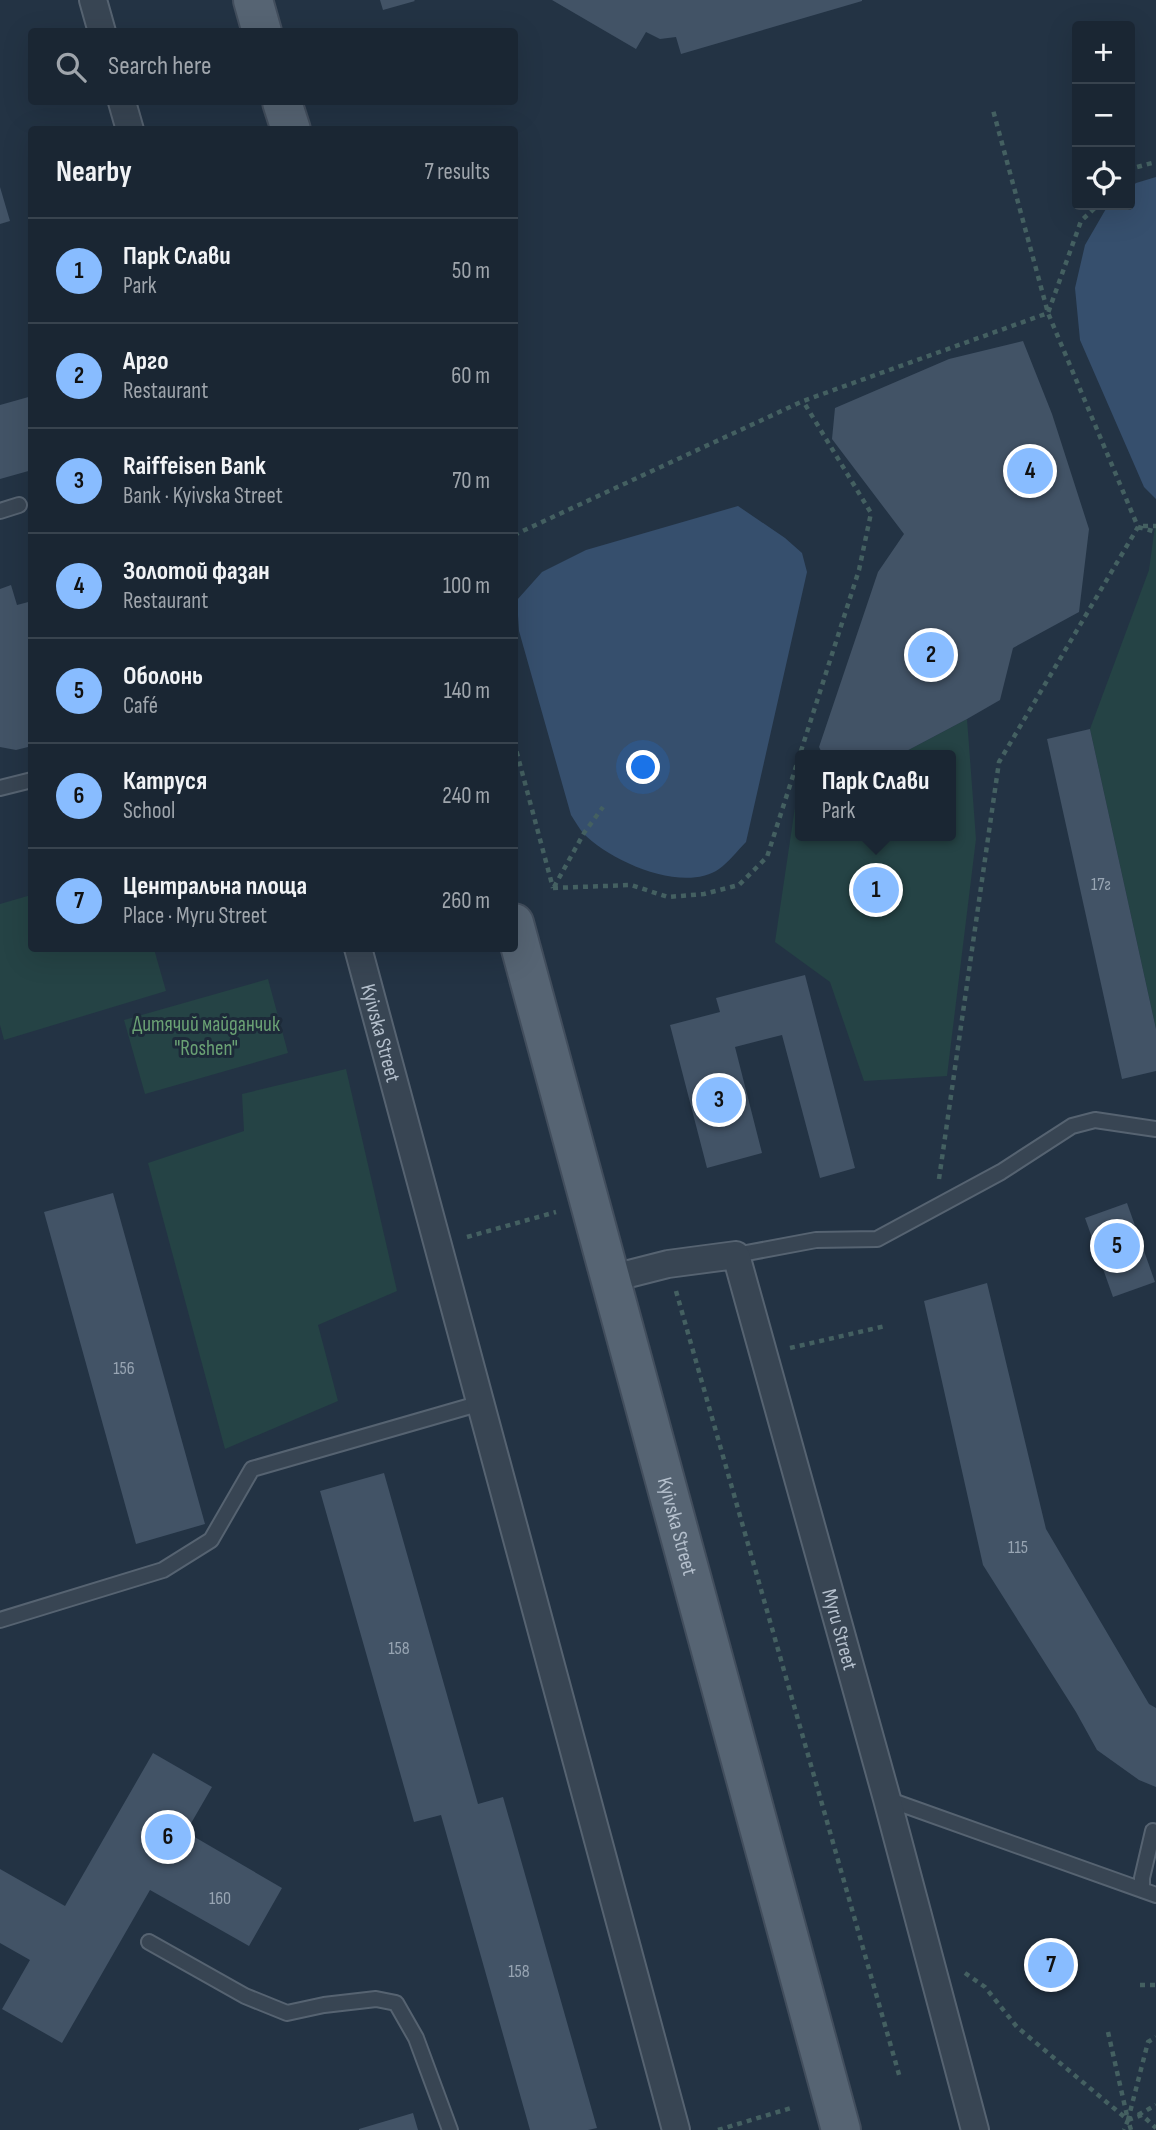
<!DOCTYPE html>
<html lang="en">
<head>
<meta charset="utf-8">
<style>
  body { margin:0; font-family:"Sofia Sans Condensed",sans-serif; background:#27323f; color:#f1f3f6 }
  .controls { position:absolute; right:21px; top:21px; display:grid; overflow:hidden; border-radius:7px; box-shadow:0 7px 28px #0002 }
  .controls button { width:63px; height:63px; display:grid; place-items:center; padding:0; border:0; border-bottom:2px solid #38434e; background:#1a2633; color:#f1f3f6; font:35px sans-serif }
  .you { position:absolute; left:644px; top:768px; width:24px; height:24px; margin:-18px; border:5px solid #fff; border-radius:50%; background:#1a73e8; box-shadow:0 0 0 10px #1a73e833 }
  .badge { display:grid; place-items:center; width:46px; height:46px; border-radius:50%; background:#88bcff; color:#111; font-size:23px; font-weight:700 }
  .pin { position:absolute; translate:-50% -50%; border:4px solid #fff; box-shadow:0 2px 7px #0006 }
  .popup { position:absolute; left:795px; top:750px; width:161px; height:91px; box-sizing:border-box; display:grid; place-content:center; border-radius:7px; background:#1a2633; filter:drop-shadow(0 2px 5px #0005); font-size:23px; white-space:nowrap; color:#9fa5ac }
  .popup b { font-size:26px; color:#f1f3f6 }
  .popup::after { content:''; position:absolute; left:50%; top:100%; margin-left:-14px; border:14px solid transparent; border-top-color:#1a2633 }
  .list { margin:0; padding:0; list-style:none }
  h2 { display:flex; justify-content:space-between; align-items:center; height:91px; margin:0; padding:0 28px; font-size:30px }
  h2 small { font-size:23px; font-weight:400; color:#9fa5ac }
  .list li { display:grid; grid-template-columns:46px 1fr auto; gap:21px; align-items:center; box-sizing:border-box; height:105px; padding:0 28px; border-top:2px solid #38434e }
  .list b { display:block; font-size:26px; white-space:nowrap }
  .list p { margin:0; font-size:23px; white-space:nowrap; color:#9fa5ac }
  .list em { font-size:23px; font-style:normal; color:#9fa5ac }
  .icon { flex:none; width:38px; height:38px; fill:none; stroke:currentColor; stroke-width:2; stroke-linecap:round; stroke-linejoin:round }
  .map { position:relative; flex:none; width:1156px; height:2130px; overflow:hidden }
  .search { position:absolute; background:#1a2633; box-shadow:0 7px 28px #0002; left:28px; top:28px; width:490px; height:77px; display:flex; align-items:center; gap:18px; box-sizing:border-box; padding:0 24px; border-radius:7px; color:#9fa5ac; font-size:26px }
  .panel { position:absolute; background:#1a2633; box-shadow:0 7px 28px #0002; left:28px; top:126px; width:490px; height:826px; border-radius:7px }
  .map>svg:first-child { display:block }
  .green { fill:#254345 }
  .water { fill:#364f6d }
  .building { fill:#425366 }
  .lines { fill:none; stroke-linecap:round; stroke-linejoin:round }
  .service-casing { stroke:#566371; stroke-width:18 }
  .minor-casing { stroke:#566371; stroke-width:30 }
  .primary-casing { stroke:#424e5d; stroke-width:42 }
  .path { stroke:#446061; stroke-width:4.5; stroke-dasharray:5 5; stroke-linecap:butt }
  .service { stroke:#384553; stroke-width:14 }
  .minor { stroke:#384553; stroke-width:26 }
  .primary { stroke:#566473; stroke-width:38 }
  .labels { text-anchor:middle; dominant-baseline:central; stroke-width:6; stroke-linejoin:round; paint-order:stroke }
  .number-label { font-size:18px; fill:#98a5b3 }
  .park-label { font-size:21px; fill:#6aa174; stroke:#1d2a39 }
  .street-label { font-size:21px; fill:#b5c0cd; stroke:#1d2a39 }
</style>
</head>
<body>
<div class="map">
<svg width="1156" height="2130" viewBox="0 0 1156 2130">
  <rect width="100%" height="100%" fill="#233344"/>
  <path class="green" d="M1155,526H1156V1029L1090,729L1149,570Z
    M967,719L976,839L947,1076L864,1081L830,982L775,942L798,787L801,784V836H951V755H899Z
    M31,895L32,948L154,949L166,991L4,1040L0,1025V904Z
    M268,979L288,1053L145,1094L124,1020Z
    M346,1069L397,1291L318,1325L338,1401L225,1449L148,1163L244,1131L242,1094Z"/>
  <path class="water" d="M1156,177V499L1144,487L1080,340L1075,288L1085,245L1107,207L1109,205H1130V188L1136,183Z
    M738,506L785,538L802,553L807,572L746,842C737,851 729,862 719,869C683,894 610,861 583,833C579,828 575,821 571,815L519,631L517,600L542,572L586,550Z"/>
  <path class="building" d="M380,0H414L415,1L383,10Z
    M552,0H862V1L681,54L676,37L660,39L646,32L636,49Z
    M0,187L10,221L0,224Z
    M1023,341L1052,414L1089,529L1079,612L1013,648L1000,700L967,719L899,755H823L819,747L878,572L904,534L832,439L835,408L949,359Z
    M32,396V470L0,479V405Z
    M11,585L17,605L32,601V746L16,750L0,747V589Z
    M1090,729L1156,1029V1071L1122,1079L1047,739Z
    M805,975L855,1168L820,1178L782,1035L735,1047L762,1153L707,1168L670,1025L720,1012L716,998Z
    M113,1193L205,1524L136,1544L44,1212Z
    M1127,1203L1155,1282L1113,1297L1085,1218Z
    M987,1283L1046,1529L1149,1704L1156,1708V1787L1139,1780L1097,1750L1076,1712L983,1565L924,1301Z
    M384,1473L478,1804L503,1797L597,2128L588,2130H530L441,1815L414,1822L320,1491Z
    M153,1753L212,1787L186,1832L282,1888L249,1946L150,1890L62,2043L2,2009L30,1960L0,1943V1869L65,1906Z
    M413,2113L418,2130H359V2129Z"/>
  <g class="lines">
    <g class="service-casing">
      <path id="service" d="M0,511L19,505
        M0,788L32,780
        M736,1255L816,1240L877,1239L1001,1172L1072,1126L1095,1120L1156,1129
        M0,1620L163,1570L211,1540L252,1469L481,1403
        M887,1799L1156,1895
        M1142,1890V1878L1153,1831
        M149,1942L245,1996L287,2013L324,2005L376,1999L396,2003L416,2038L450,2130"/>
    </g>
    <g class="minor-casing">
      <g id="minor">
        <path d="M93,0L102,32"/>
        <path d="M122,102L130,130"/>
        <path id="s1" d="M358,948L676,2130"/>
        <path id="s2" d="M609,1279L668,1264L736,1255L887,1799L975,2130"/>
      </g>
    </g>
    <g class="primary-casing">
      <g id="primary">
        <path d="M253,0L262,32"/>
        <path d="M282,102L291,130"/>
        <path id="s3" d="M514,923L841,2130"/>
      </g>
    </g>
    <path class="path" d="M1130,174L1137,167L1156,162
      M1143,526H1156
      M1138,527L1156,532
      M514,535L803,401L1048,313L1081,221L1098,205
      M514,742L553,888
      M554,887L584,833L603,807
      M553,888L631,885L668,897L704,894L739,885L767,857L859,570L871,513L803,401
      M939,1179L999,762L1138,527L1048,313L993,110
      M467,1237L556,1212
      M676,1291L900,2078
      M790,1348L885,1326
      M965,1973L985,1987L1017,2027L1128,2120
      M1140,1985H1156
      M1108,2032L1128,2120L1124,2130
      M1138,2115L1156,2105
      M1128,2120L1142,2115L1156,2128
      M718,2130L791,2108
      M1131,2130L1128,2120L1148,2042L1156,2037"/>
    <use href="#service" class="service"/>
    <use href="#minor" class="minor"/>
    <use href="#primary" class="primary"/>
  </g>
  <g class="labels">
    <g class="number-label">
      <text x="1101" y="884">17г</text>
      <text x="124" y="1368">156</text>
      <text x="1018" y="1547">115</text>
      <text x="399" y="1648">158</text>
      <text x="220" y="1898">160</text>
      <text x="519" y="1971">158</text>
    </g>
    <g class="park-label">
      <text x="206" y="1024">Дитячий майданчик<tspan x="206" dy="24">"Roshen"</tspan></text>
    </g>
    <g class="street-label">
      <text stroke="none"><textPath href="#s1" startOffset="88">Kyivska Street</textPath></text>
      <text stroke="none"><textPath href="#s3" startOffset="625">Kyivska Street</textPath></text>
      <text stroke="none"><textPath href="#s2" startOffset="518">Myru Street</textPath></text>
    </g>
  </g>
</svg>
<div class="controls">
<button>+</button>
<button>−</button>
<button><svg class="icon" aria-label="locate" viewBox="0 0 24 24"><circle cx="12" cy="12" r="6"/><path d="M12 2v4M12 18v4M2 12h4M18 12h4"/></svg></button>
</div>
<div class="you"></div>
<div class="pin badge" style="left:876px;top:890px">1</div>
<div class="popup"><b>Парк Слави</b>Park</div>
<div class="pin badge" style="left:931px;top:655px">2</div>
<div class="pin badge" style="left:719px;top:1100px">3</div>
<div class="pin badge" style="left:1030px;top:471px">4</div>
<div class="pin badge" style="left:1117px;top:1246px">5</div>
<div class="pin badge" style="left:168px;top:1837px">6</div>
<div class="pin badge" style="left:1051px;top:1965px">7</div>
<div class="search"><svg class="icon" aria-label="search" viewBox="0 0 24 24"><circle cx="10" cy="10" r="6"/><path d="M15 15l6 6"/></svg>Search here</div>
<section class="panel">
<h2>Nearby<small>7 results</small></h2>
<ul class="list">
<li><span class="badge">1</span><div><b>Парк Слави</b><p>Park</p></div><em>50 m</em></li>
<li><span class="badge">2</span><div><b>Арго</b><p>Restaurant</p></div><em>60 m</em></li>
<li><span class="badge">3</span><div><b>Raiffeisen Bank</b><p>Bank · Kyivska Street</p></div><em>70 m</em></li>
<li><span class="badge">4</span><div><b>Золотой фазан</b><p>Restaurant</p></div><em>100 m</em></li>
<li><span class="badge">5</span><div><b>Оболонь</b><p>Café</p></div><em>140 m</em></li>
<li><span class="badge">6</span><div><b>Катруся</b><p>School</p></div><em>240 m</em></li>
<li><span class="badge">7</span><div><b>Центральна площа</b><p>Place · Myru Street</p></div><em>260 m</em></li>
</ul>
</section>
</div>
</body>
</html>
